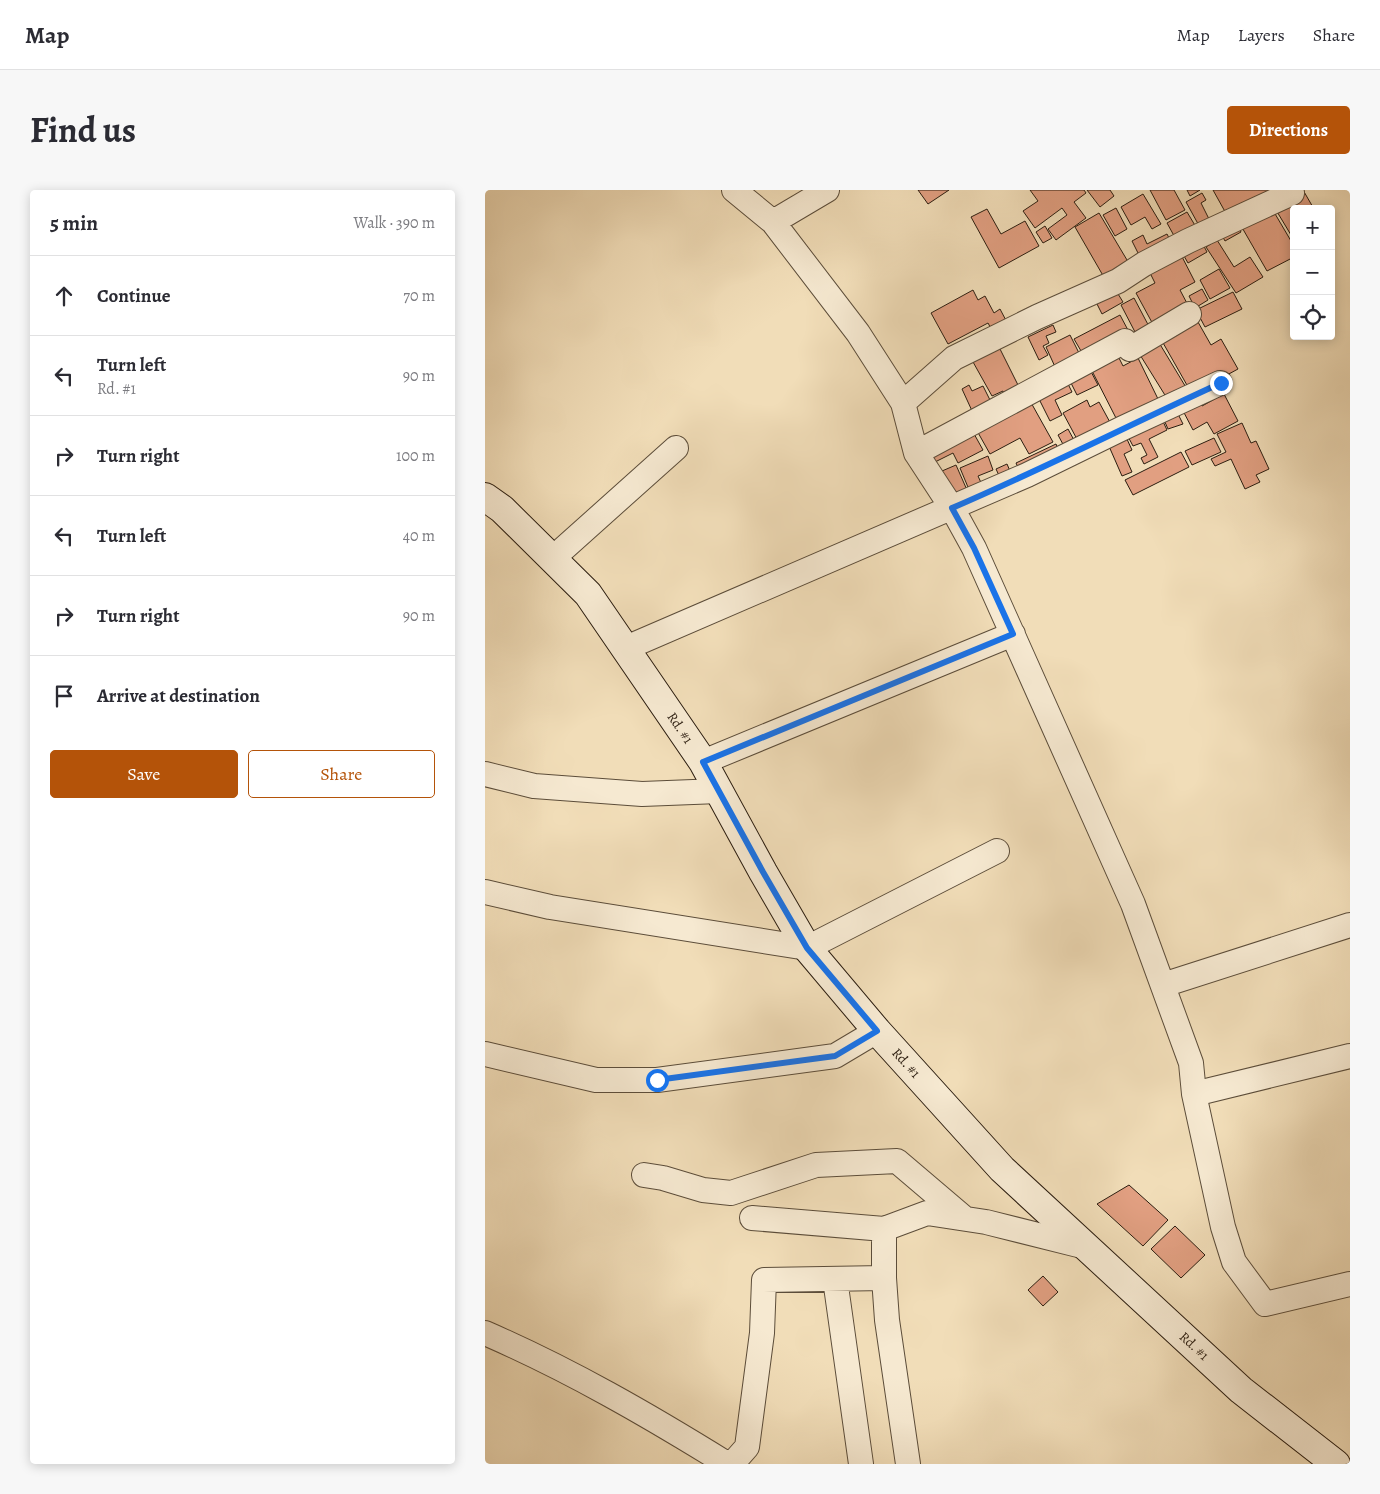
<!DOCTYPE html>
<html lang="en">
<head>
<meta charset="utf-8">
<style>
  body { margin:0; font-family:Alegreya,serif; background:#f7f7f7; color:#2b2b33 }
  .controls { position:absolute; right:15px; top:15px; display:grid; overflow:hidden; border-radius:5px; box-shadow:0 2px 12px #0003 }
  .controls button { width:45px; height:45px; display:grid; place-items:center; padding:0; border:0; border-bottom:1px solid #e1e1e2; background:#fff; color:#2b2b33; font:25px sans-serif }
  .stop { position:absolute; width:15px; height:15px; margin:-11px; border:4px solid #1a73e8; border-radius:50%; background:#fff }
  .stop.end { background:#1a73e8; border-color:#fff; box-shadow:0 1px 5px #0008 }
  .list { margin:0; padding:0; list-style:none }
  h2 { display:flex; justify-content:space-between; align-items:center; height:65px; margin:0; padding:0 20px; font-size:21px }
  h2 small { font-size:16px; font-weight:400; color:#7c7c81 }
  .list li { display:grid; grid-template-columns:32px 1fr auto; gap:15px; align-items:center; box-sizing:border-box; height:80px; padding:0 20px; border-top:1px solid #e1e1e2 }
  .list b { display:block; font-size:19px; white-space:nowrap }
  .list p { margin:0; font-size:16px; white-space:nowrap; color:#7c7c81 }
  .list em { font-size:16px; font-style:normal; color:#7c7c81 }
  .actions { display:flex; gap:10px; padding:15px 20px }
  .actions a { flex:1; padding:11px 0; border:1px solid #b45309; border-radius:5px; text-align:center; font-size:18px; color:#b45309 }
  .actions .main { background:#b45309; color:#fff }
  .icon { flex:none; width:28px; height:28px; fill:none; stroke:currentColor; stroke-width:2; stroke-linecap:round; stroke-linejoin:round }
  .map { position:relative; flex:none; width:865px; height:1274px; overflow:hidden; border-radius:5px }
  header { display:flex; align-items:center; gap:30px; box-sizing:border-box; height:70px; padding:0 25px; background:#fff; border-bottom:1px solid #e1e1e2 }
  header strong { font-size:24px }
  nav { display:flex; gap:28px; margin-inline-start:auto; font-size:18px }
  .intro { display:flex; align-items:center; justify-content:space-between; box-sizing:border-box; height:120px; padding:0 30px }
  h1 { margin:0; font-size:35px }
  .button { padding:12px 22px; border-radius:5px; background:#b45309; color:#fff; font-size:18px; font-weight:700 }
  main { display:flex; gap:30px; padding:0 30px }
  aside { flex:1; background:#fff; border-radius:5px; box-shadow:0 2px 12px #0003 }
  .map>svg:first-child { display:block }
  .building { fill:#e19f81; stroke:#2b1d10 }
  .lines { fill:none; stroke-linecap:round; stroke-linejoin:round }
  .street-casing { stroke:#5c4d3a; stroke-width:26 }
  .secondary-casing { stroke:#2b1d10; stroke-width:30 }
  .street { stroke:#f6e9d1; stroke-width:24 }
  .secondary { stroke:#f6e9d1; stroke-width:28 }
  .route { stroke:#1a73e8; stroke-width:6 }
  .labels { text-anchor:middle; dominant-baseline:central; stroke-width:4; stroke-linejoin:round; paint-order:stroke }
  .street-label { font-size:14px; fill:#2b1d10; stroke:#f6e9d1 }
</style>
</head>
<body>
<header>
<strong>Map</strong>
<nav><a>Map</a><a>Layers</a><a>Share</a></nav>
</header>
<div class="intro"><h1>Find us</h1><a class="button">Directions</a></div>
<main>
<aside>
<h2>5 min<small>Walk · 390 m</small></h2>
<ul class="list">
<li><svg class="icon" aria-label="ahead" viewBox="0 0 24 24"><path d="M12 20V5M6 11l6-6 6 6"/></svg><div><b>Continue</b></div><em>70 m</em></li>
<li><svg class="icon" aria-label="left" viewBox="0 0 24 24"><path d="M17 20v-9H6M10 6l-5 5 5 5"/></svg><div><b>Turn left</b><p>Rd. #1</p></div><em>90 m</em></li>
<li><svg class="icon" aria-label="right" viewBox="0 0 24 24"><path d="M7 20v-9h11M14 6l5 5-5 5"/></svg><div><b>Turn right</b></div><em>100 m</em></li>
<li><svg class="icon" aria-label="left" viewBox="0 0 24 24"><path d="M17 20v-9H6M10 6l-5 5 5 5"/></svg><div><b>Turn left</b></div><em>40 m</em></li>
<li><svg class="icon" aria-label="right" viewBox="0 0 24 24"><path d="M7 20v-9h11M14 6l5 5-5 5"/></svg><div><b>Turn right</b></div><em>90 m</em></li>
<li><svg class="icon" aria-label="arrive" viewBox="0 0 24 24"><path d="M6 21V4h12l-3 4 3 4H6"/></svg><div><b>Arrive at destination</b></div></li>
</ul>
<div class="actions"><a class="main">Save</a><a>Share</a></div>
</aside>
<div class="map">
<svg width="865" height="1274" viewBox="0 0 865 1274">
  <rect width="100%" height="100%" fill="#f1ddb8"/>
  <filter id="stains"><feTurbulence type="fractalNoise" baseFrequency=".004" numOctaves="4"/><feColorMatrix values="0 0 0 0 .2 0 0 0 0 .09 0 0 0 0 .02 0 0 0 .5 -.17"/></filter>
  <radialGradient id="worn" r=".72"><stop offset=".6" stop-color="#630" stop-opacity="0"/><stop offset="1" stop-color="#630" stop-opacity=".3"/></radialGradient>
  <path class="building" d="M433,0H464L443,14Z
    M545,0H599L601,3L589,12L601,28L571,50L563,39L582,25L577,18L550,38L538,21L553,11Z
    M602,0H625L629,6L615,17Z
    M665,0H689L700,20L681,30Z
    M702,0H715L705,6Z
    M728,0H790L743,27Z
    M815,0H818L829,19H809V50L788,15Z
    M717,3L721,10L716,13L727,35L717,41L701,12Z
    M658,4L676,34L667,39L660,27L646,35L636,17Z
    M786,17L809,56V67L782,81L755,34Z
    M631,18L642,39L630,46L618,25Z
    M502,19L516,44L540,31L554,56L514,78L486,27Z
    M702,22L714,42L693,53L682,33Z
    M614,23L645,75L620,89L590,37Z
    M750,31L756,42L740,51L734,40Z
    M560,36L567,48L558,53L551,42Z
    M682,44L688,56L657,71L647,51L658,45L662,54Z
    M715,49L722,62L703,73L695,59Z
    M732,50L749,77L765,67L778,87L751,103L721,57Z
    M693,59L710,92L695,100L705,119L670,138L651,103L670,93L661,75Z
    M734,79L745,98L725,109L715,90Z
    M630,99L638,112L617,124L610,110Z
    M717,99L723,110L710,118L704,106Z
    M488,100L493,110L500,106L509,123L515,119L525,138L510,146L503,133L463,154L446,123Z
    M748,102L757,119L720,137L711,120Z
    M649,108L668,144L641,146L650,142L636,115Z
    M635,125L644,142L599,166L589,149Z
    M709,125L726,155L736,149L753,179L707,204L673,144Z
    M568,135L571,142L561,146L564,153L558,156L563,165L554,170L543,147Z
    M585,145L596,167L571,179L561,157Z
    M510,149L533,195L522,209L518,201L507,206L483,163Z
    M673,151L702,199L683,210L652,160Z
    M632,164L638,176L653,168L674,211L633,232L605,177Z
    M602,174L613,195L592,205L582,185Z
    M579,186L587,202L570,210L577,225L565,231L550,201Z
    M484,195L487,201L498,196L507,214L488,223L477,199Z
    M739,204L753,231L729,244L722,232L708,240L695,215L712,206L717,216Z
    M544,209L568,252L544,264L535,248L505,264L491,239Z
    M602,210L605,217L614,212L627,236L594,253L578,223Z
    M674,223L682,240L664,249L673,267L659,274L656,268L662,265L656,253L648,256L639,239Z
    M676,223L693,224L698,234L683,239Z
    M757,233L766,253L771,251L784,279L771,285L775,292L760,299L746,269L730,276L726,269L741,262L732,244Z
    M583,239L590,252L580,258L573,245Z
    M488,242L498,260L473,273L468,263L444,275L440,268Z
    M641,247L647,260L639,264L647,282L637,286L623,254Z
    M729,248L736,262L707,275L700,261Z
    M571,254L576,266L536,284L531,273Z
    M696,262L704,277L648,305L640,290Z
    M503,266L508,280L493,286L498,297L485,302L475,278Z
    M522,274L528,288L517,292L511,279Z
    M471,275L482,300L468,306L457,281Z
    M644,995L683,1030L658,1056L612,1014Z
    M690,1036L720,1065L696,1088L666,1059Z
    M558,1086L573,1102L558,1116L543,1100Z"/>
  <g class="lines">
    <g class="street-casing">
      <path id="street" d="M249,0L288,32L373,143L418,213L431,263L467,318L489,358L648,714L706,873L709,904L738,1037L749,1072L780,1114L865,1094
        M288,32L342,0
        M418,213L469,168L552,127L633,91L659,74L703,51L807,3
        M431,263L640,151L645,159L704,124
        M67,369L191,258
        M141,458L542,285L638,238L735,193
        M218,572L528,444
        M0,584L49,596L157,604L234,601
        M0,702L65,717L322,758L512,661
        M678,795L865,735
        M0,864L111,890H172L350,866L392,841
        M709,904L865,866
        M159,985L178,988L218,1000L246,1003L331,975L412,971L479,1028
        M267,1028L399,1039L442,1023L501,1032L601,1057
        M399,1039V1088L402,1130L423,1274
        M350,1089L376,1274
        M0,1143C85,1180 163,1225 242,1274
        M247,1274L262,1257L277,1143L279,1090L399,1088"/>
    </g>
    <g class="secondary-casing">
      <path id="secondary" d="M0,307L17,319L103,404L218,572L278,682L322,758L392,841L517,979L756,1200L851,1274"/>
    </g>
    <use href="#street" class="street"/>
    <use href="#secondary" class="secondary"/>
  </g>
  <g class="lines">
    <path class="route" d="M172,890L350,866L392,841L322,758L278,682L218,572L528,444L489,358L467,318C558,279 646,234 736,193"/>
  </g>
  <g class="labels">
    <g class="street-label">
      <text transform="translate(195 538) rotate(56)">Rd. #1</text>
      <text transform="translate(421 873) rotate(48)">Rd. #1</text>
      <text transform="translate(709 1156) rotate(43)">Rd. #1</text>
    </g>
  </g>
  <rect width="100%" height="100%" filter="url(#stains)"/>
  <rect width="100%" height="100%" fill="url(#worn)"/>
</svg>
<div class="controls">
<button>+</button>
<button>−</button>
<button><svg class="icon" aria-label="locate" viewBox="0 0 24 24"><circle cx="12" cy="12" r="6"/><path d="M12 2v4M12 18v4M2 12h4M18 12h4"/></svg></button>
</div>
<div class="stop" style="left:172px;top:890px"></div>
<div class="stop end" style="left:736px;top:193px"></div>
</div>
</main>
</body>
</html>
